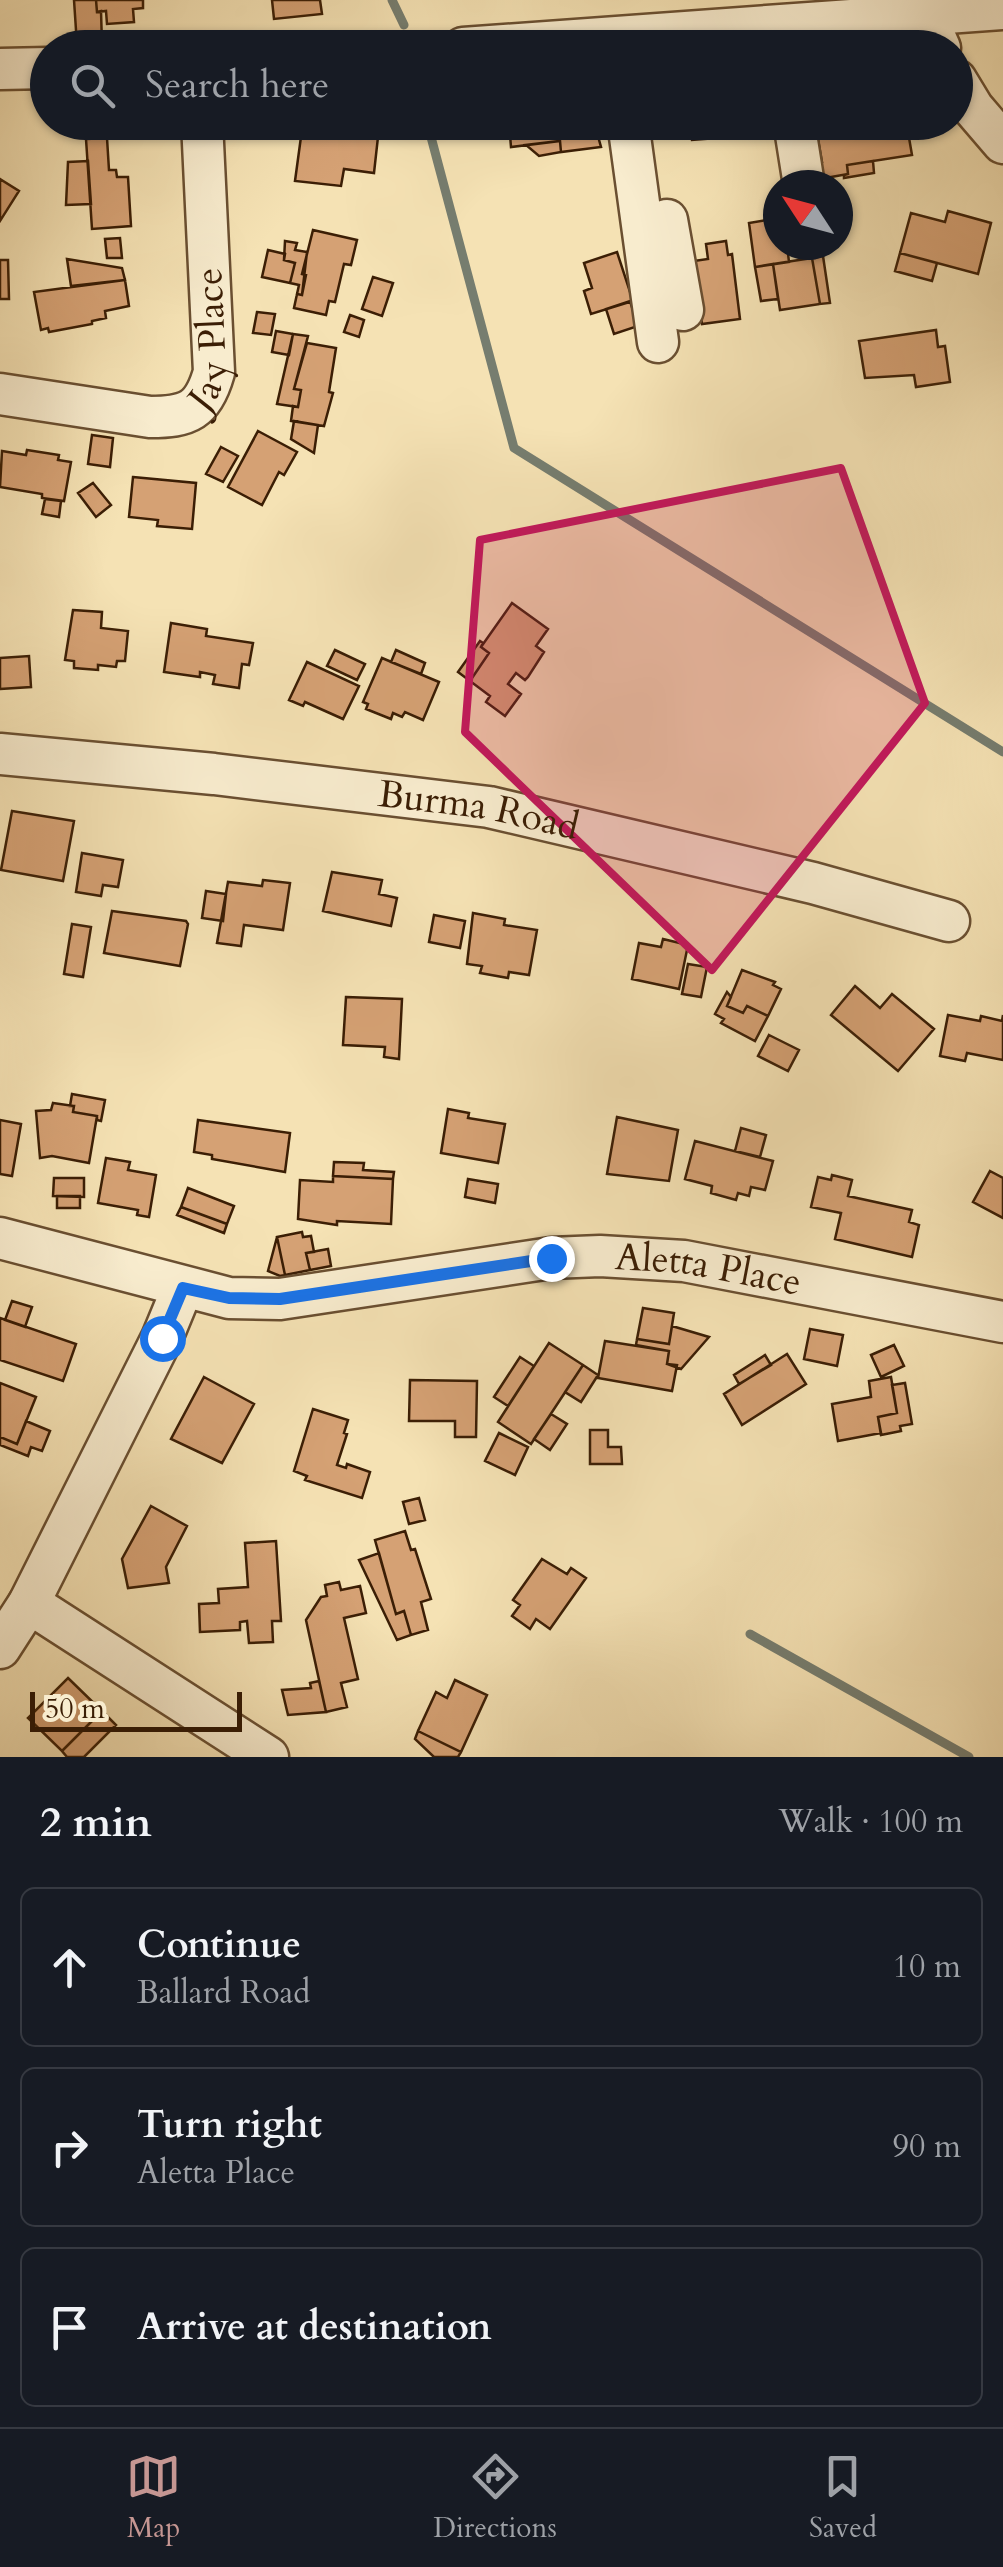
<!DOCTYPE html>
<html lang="en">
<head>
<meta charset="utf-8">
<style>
  body { margin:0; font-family:Cardo,serif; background:#242831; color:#f1f3f6 }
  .compass { position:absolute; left:763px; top:170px; width:90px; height:90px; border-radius:50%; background:#171b24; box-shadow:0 2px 8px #0004; rotate:306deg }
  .scale { position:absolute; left:30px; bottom:25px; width:212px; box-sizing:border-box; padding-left:10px; border:5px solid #3b1e05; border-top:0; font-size:28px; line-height:35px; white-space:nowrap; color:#3b1e05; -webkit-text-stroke:8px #f8ecce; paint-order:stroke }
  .stop { position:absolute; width:30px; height:30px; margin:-22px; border:8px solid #1a73e8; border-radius:50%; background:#fff }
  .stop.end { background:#1a73e8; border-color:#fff; box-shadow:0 2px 10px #0008 }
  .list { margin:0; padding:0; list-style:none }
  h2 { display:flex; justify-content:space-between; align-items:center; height:130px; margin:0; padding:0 40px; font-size:42px }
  h2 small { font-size:32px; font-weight:400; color:#9ea1a6 }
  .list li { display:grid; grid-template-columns:65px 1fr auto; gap:30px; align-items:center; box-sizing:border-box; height:160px; margin:0 20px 20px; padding:0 20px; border:2px solid #363941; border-radius:15px }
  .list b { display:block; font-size:38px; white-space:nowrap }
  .list p { margin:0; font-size:32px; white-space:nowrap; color:#9ea1a6 }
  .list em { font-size:32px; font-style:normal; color:#9ea1a6 }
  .icon { flex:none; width:55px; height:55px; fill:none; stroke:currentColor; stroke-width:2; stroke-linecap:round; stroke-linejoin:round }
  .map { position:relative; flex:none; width:1003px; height:1757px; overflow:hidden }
  .search { position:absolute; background:#171b24; box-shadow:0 2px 8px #0004; left:30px; right:30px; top:30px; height:110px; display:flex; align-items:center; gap:25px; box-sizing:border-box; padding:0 35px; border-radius:55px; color:#9ea1a6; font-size:38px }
  .sheet { height:670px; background:#171b24 }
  nav { display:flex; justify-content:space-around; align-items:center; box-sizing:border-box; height:140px; border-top:2px solid #363941; background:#171b24; font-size:28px; color:#9ea1a6 }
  nav a { display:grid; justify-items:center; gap:5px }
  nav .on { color:#c59692 }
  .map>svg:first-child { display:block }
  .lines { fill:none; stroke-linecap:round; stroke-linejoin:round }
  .stream { stroke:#767d6f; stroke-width:9 }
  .building { fill:#d5a174; stroke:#3b1e05; stroke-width:2.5 }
  .minor-casing { stroke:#6a4f31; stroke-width:45 }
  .minor { stroke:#f8ecce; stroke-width:40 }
  .route { stroke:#1a73e8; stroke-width:12 }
  .marked { fill:#c2185b; fill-opacity:0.2; stroke:#c2185b; stroke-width:8; stroke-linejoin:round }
  .labels { text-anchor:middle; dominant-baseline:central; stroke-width:8; stroke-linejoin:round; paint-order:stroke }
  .street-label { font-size:38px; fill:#3b1e05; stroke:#f8ecce }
</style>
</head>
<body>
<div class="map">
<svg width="1003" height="1757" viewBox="0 0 1003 1757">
  <rect width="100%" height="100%" fill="#f5e2b4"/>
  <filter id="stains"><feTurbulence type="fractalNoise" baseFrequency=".002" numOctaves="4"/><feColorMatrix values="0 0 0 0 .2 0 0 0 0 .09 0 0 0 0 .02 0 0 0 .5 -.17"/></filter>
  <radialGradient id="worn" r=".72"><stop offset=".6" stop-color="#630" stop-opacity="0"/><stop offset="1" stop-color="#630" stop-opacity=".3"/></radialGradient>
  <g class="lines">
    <path class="stream" d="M392,0L404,25
      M427,122L514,448L1003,752
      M750,1634L969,1757"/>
  </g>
  <path class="building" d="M74,0H96L97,12L101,11L102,44L77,45Z
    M96,0H143V8L133,9L134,22L107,24L106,11L97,12Z
    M272,0H320L322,14L274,19Z
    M303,122L379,128L374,173L344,169L341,186L295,181Z
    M509,122H594L601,147L561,152L560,141L511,147Z
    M690,122H755L756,135L692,140Z
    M815,122H912L913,131L908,132L912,155L847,165L848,174L820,179L818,163L822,162Z
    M107,138L109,170H116L117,177H128L131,226L92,229L86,139Z
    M560,141L561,152L539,156L526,145Z
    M88,161L91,204L66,205L68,162Z
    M873,161L874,173L844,178V175L848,174L847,165Z
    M0,179L19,191L0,221Z
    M948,211L991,223L978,274L900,253L911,213L945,222Z
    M778,218V245H787L789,262L755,267L749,223Z
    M313,230L357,240L351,265L344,264L335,302L329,301L326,315L294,308L297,294L302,295L306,275L302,274Z
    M120,238L122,258H107L105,239Z
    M285,241L297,243L295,250L307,252L302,295L297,294L299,285L290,283L295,263L284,260Z
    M726,241L728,255L732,254L740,319L702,324L697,290L687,262L708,259L706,244Z
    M268,250L285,254L284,260L295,263L290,283L262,277Z
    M617,252L633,301L591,314L584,291L592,288L584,263Z
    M900,253L937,263L932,281L895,271Z
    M823,256L830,303L820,304L812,258Z
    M812,258L820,304L780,310L773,264Z
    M67,259L122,268L125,280L71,286Z
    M0,260H8L9,299H0Z
    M773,264L778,299L761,301L755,267Z
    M373,277L393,283L382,316L362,309Z
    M125,280L129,306L105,311L106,318L92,321V324L49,332L48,328L41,330L34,292Z
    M630,301L638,326L614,334L606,309Z
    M257,312L275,314L271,335L253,333Z
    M350,315L364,320L359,337L344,332Z
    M936,330L938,347L945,346L950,382L916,387L914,375L865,378L859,341Z
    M276,331L293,334L289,355L272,352Z
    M293,334L308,336L294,389L301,390L298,407L277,404Z
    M307,343L336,348L329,392L333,393L324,426L291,421L293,406L298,407L301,390L294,389Z
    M294,421L318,425L314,453L291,439Z
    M258,431L297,452L284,475L279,472L262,505L228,487Z
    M92,435L113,438L110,467L88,464Z
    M221,447L238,456L223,482L206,474Z
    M27,450L59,455L58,460L71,462L64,501L42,498V494L0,487L2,451L26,455Z
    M133,477L196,483L192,529L157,526L158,520L129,517Z
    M93,483L111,505L96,517L78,493Z
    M45,499L61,501L59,517L42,514Z
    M512,603L548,629L536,646L544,652L528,677L525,680L516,673L508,684L521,694L505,716L486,702L490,696L470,681L489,653L481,647Z
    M73,610L102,612L101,628L128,631L125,661H117L116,667L98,665V670L74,668V661L65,660Z
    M171,623L207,629L206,636L253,643L249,665L242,664L239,688L213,684L215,675L200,672V677L164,672Z
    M480,641L483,643L481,647L489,653L470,681L458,672Z
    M335,650L365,664L357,680L327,666Z
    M396,650L425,663L421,674L391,662Z
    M29,656L31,687L0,689V658Z
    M382,658L439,682L423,720L405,712L402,717L393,713L391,719L366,709L368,704L363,702Z
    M307,662L359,686L343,719L305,702L303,706L289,700Z
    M12,811L74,821L63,881L1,870Z
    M82,853L123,860L118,887L103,885L101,896L76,892Z
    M332,872L382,880L379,894L397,898L391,926L323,911Z
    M263,880L290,883L283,930L244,925L241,946L217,943L228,882L262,886Z
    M206,891L226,894L223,921L202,918Z
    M112,911L186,921L188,924L180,966L104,953Z
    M473,913L505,919L504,925L537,930L529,975L509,972L508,978L480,973L482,966L467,964Z
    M434,915L465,921L460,948L429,942Z
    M72,924L91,927L83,977L64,974Z
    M663,939L688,945L679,989L632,979L639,943L661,947Z
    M688,964L707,967L701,997L682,994Z
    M742,970L775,982L773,985L781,989L768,1016L747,1006L743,1013L727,1006Z
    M855,986L880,1008L892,994L934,1029L898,1071L831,1015Z
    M727,992L731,997L727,1006L743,1013L747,1006L768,1016L755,1041L721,1023L724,1019L715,1014Z
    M346,997L402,999L399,1059L384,1057L385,1047L343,1045Z
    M948,1015L980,1021L981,1016L1002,1021L1003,1015V1060L967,1053L965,1061L940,1056Z
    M769,1035L799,1050L788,1071L758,1056Z
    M72,1094L105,1100L101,1121L97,1120V1116L73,1112L74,1106H70Z
    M53,1103L74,1106L73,1112L97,1116L89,1163L52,1156L40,1158L36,1111L51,1110Z
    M448,1109L469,1113L468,1118L505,1124L498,1163L441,1153Z
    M617,1117L678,1130L669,1181L607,1174Z
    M0,1120L21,1124L12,1176L0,1174Z
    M198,1120L290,1133L285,1172L212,1159V1155L194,1152Z
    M741,1128L766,1135L760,1157L735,1151Z
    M695,1141L773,1161L765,1190L751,1187L749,1196L738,1193L736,1200L711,1193L712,1186L685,1179Z
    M106,1158L130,1162L128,1170L156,1175L149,1217L137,1215L138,1210L98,1203Z
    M334,1162L364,1163L363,1170L394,1172L393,1179L333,1176Z
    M990,1171L1003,1178V1218L973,1202Z
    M832,1175L852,1180L848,1196L912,1210L909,1222L919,1225L912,1257L835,1239L841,1213L811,1207L818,1177L831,1180Z
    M333,1176L393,1179L391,1224L337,1221V1225L298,1219L300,1180L333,1182Z
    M54,1178H84V1197L53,1196Z
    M468,1179L498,1184L495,1203L465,1197Z
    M188,1188L234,1206L227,1224L181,1207Z
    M57,1196H80V1208H57Z
    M181,1207L227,1224L224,1233L177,1215Z
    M302,1232L303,1237L311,1236L314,1252L306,1253L310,1270L285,1275L277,1237Z
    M277,1237L285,1275L280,1276L268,1271Z
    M328,1249L331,1266L310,1270L306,1253Z
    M12,1301L32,1307L25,1327L5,1320Z
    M643,1308L674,1313L669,1344L637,1339Z
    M0,1318L76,1344L63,1381L0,1360Z
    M672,1326L709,1337L681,1369L667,1364L669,1351L636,1345L637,1339L669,1344Z
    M810,1329L843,1335L837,1366L804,1359Z
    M605,1341L669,1351L667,1364L677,1365L672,1391L598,1378Z
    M549,1343L583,1365L531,1444L498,1422Z
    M894,1345L904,1366L881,1377L871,1355Z
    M787,1354L806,1384L742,1425L724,1394Z
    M765,1355L771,1365L739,1384L734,1375Z
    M520,1357L534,1366L508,1406L494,1397Z
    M583,1365L598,1375L581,1402L565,1392Z
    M204,1377L254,1404L222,1463L171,1439Z
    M891,1377L897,1413L878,1417L881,1433L838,1441L832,1404L871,1397L869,1381Z
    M410,1380L477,1381L476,1437H455V1421H409Z
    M0,1383L36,1397L17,1444L0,1437Z
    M905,1383L912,1424L900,1426L901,1431L881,1435L878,1417L897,1413L892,1385Z
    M313,1409L348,1420L344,1433L347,1434L337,1465L346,1468L347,1464L370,1472L362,1498L305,1480L307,1476L294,1471Z
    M551,1414L567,1424L550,1450L534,1439Z
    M26,1421L50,1431L42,1451L31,1447L28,1456L0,1445V1437L17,1444Z
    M590,1430H608V1447H621L622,1464H590Z
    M499,1433L528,1447L515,1475L485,1461Z
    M419,1498L425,1520L409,1524L403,1502Z
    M151,1506L187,1526L166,1567L169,1583L128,1588L122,1559Z
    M405,1531L411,1550L415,1549L431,1599L421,1602L428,1630L411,1635L404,1611L396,1614L375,1540Z
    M276,1541L281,1621H272L273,1642L249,1643L247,1621L240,1622V1630L200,1632L199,1604L219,1603L218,1589L248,1587L245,1543Z
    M379,1553L396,1614L404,1611L411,1635L397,1640L359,1560Z
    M542,1559L567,1574L571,1568L586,1578L550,1629L536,1619L530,1629L512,1616L520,1605L513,1600Z
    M339,1582L341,1590L360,1586L366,1613L344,1618L358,1679L341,1683L347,1707L326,1712L306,1620L321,1597L327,1596L325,1585Z
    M68,1678L102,1711L62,1751L28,1718Z
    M455,1680L487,1695L461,1752L418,1731L436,1692L447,1698Z
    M319,1681L326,1712L288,1715L282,1690L311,1688L310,1683Z
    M102,1711L116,1725L84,1757H67L62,1751Z
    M418,1731L461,1752L458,1757H434L415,1739Z"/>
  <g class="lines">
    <g class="minor-casing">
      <g id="minor">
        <path d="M925,14L940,48"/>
        <path d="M463,48L1003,9"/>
        <path d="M0,69L48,68"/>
        <path d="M956,80L973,108L1003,143"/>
        <path d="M628,122L658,342"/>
        <path d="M794,122L804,185"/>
        <path d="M667,220L683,310"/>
        <path id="s1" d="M0,394L150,417C188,417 203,411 214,372L202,122"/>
        <path id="s2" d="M0,754L214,774L489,807L813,883L949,921"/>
        <path id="s3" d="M0,1238L229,1298L280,1299L551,1258L600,1256L684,1261L1003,1322"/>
        <path d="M29,1603L268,1757"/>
        <path d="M0,1648L29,1603L162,1338L183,1287"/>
      </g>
    </g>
    <use href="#minor" class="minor"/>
  </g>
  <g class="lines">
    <path class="route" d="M162,1338L183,1288L229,1298L280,1299L551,1258"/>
  </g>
  <path class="marked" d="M841,468L925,703L712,970L465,732L480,540Z"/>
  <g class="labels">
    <g class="street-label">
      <text stroke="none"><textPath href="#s1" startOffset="272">Jay Place</textPath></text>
      <text stroke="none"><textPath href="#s2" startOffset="482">Burma Road</textPath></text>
      <text stroke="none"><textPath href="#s3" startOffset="720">Aletta Place</textPath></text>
    </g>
  </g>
  <rect width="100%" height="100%" filter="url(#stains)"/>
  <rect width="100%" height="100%" fill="url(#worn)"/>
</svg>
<svg class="compass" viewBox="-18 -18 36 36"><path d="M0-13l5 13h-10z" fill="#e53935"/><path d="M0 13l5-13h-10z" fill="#9ea1a6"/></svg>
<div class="scale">50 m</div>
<div class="stop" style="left:162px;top:1338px"></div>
<div class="stop end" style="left:551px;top:1258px"></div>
<div class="search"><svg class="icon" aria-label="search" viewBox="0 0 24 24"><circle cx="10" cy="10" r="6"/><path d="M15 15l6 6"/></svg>Search here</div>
</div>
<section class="sheet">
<h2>2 min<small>Walk · 100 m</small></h2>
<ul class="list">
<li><svg class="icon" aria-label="ahead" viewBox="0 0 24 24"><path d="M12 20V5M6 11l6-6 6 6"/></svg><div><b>Continue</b><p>Ballard Road</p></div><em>10 m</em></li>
<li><svg class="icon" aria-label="right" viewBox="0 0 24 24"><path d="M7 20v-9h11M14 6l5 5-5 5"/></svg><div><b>Turn right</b><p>Aletta Place</p></div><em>90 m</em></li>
<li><svg class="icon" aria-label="arrive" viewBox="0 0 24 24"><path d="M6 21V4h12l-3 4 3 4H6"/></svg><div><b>Arrive at destination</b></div></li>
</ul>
</section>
<nav>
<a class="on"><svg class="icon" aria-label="map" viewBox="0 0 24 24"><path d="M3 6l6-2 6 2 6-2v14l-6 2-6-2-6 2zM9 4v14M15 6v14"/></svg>Map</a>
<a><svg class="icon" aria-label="directions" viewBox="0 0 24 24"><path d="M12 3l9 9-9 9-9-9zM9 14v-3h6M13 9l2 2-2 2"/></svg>Directions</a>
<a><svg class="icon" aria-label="saved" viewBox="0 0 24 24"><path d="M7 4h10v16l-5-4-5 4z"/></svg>Saved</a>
</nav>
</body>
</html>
